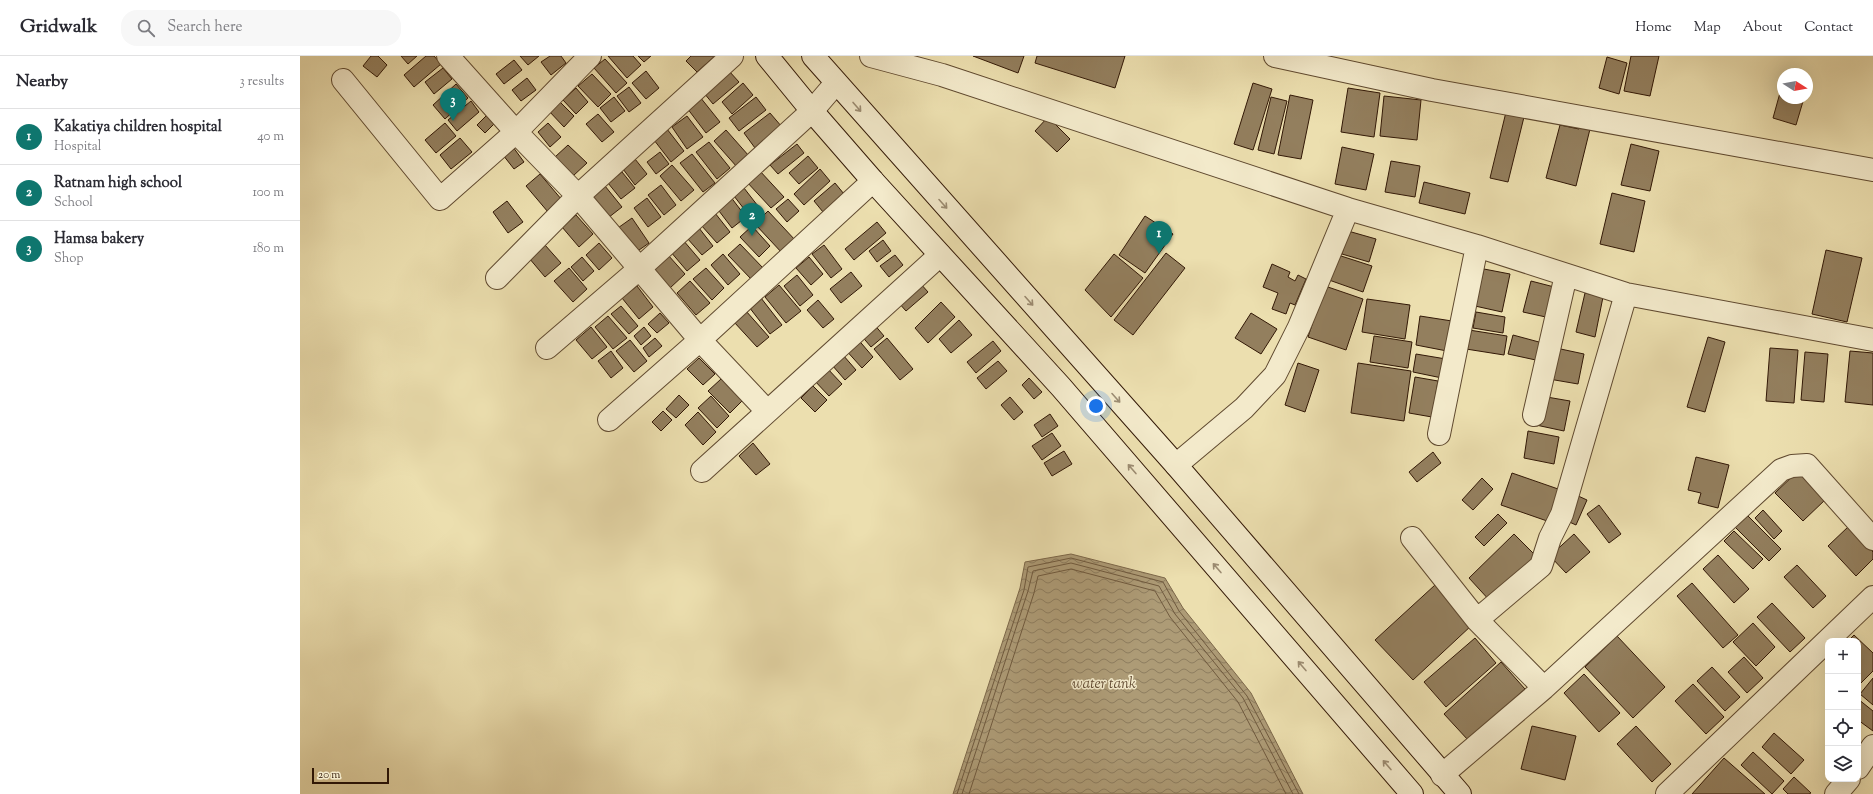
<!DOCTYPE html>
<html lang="en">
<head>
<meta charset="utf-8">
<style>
  body { margin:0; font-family:"Sorts Mill Goudy",serif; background:#f7f7f7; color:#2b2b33 }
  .controls { position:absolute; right:12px; bottom:12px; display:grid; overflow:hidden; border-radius:8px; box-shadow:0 4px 16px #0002 }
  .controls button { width:36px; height:36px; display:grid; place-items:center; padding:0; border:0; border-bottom:1px solid #e1e1e2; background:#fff; color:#2b2b33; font:20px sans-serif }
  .compass { position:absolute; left:1477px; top:12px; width:36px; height:36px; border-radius:50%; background:#fff; box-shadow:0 4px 16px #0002; rotate:101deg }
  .scale { position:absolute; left:12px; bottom:10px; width:77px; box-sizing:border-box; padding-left:4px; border:2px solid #321806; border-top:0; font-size:11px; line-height:14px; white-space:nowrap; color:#321806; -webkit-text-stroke:3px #f3eacb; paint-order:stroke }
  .you { position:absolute; left:796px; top:350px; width:14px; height:14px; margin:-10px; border:3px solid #fff; border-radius:50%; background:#1a73e8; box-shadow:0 0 0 6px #1a73e833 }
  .badge { display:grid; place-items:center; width:26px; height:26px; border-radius:50%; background:#0f766e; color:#fff; font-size:13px; font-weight:700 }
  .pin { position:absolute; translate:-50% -33px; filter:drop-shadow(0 1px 2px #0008) }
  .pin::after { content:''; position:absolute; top:21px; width:14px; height:12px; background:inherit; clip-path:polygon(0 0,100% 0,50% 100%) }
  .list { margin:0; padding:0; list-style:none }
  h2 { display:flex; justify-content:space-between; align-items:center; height:52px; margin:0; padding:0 16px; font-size:17px }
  h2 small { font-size:13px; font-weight:400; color:#7c7c81 }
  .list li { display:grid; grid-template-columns:26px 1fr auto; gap:12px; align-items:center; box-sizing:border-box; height:56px; padding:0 16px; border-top:1px solid #e1e1e2 }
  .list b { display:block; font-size:15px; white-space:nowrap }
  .list p { margin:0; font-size:13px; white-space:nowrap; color:#7c7c81 }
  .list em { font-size:13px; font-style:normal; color:#7c7c81 }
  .icon { flex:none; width:22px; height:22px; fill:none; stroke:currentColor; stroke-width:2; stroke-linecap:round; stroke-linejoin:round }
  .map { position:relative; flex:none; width:1573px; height:738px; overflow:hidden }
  header { display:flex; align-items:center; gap:24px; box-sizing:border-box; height:56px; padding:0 20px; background:#fff; border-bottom:1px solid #e1e1e2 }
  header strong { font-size:19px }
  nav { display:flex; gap:22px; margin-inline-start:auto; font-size:14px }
  .search { width:280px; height:36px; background:#f7f7f7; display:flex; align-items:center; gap:10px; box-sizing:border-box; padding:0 14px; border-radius:16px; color:#7c7c81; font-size:15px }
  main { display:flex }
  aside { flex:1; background:#fff }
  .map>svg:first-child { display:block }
  .water { fill:url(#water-waves); stroke:#7c6749 }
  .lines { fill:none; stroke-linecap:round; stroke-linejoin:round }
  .shore { stroke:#705a3e; stroke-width:1 }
  .building { fill:#937f5e; stroke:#321806 }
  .street-casing { stroke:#604a30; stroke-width:24 }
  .secondary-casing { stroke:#321806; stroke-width:24 }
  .street { stroke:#f3eacb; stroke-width:22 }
  .secondary { stroke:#f3eacb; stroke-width:22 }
  .oneway { stroke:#9c8c72 }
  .labels { text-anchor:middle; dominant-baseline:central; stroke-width:3; stroke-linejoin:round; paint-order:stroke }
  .water-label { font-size:15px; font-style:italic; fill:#634c33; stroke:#f3eacb }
</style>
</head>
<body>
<header>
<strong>Gridwalk</strong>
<div class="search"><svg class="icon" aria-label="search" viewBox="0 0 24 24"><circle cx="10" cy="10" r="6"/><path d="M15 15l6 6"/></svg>Search here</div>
<nav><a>Home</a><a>Map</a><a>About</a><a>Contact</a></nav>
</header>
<main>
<aside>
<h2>Nearby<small>3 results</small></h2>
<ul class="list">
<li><span class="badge">1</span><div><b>Kakatiya children hospital</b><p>Hospital</p></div><em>40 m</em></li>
<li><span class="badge">2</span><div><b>Ratnam high school</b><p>School</p></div><em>100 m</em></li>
<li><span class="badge">3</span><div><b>Hamsa bakery</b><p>Shop</p></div><em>180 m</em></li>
</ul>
</aside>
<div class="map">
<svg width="1573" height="738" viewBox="0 0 1573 738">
  <defs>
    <pattern id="water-waves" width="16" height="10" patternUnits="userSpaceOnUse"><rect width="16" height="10" fill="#ad9b76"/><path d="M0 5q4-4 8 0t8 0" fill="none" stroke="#8d7d5f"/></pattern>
  </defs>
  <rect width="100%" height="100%" fill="#ecdfaf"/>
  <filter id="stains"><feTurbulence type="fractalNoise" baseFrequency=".005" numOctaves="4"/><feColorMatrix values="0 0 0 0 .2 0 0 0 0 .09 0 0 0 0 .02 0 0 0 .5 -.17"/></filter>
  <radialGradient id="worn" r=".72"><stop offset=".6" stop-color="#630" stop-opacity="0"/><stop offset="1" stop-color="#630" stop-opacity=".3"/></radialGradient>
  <path class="water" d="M771,498L865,522L883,552L951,637L1003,738H653L720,532L725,506Z"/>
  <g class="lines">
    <path class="shore" d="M657,738L724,534L728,511L771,502L863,526L879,555L947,640L999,738
      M662,738L728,535L733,515L771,507L859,530L875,558L943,642L993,738
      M669,738L734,537L738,520L771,513L855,535L870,561L938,646L986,738"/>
  </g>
  <path class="building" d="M71,0H78L87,9L77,21L63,10Z
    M101,0H117L108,8Z
    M126,0H134L141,8L114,31L104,19Z
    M220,0H239L228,9Z
    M250,0H261L266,7L251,19L241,6Z
    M308,0H333L341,9L327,22Z
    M338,0H351L344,6Z
    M391,0H415L397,16L386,5Z
    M673,0H724L718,17Z
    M737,0H825L815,32L735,7Z
    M1331,0H1359L1350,40L1324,35Z
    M1307,1L1327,7L1319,38L1299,32Z
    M305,3L327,27L316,37L294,12Z
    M214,4L222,14L204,28L196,18Z
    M143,12L152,23L134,38L125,26Z
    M346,15L359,32L346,43L332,27Z
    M429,15L439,26L413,48L404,37Z
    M292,18L311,38L298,51L278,30Z
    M227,22L236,34L221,45L212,34Z
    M1483,26V42H1504L1496,69L1473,62Z
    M443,27L453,39L432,58L422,46Z
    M953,27L972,33L953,94L934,88Z
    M156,28L168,42L145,63L133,49Z
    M329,31L341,47L329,56L317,40Z
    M276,32L288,46L276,58L263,44Z
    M1048,32L1080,37L1074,81L1041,76Z
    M990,39L1013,44L1001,103L978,99Z
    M1084,40L1121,44L1117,84L1080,80Z
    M314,41L325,55L311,66L300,52Z
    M400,41L420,66L406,77L387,52Z
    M456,41L466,54L439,75L429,62Z
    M971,41L987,45L974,98L958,94Z
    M258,44L274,60L264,71L248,54Z
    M171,45L179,56L157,75L148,64Z
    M1206,56L1224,61L1208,126L1190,122Z
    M470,57L482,71L455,92L444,77Z
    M298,58L314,76L302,86L286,68Z
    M187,59L195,67L185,77L177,69Z
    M387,60L403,81L387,93L372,71Z
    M748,61L770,83L757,96L735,75Z
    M145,67L156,80L136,97L125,84Z
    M248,67L261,81L250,91L238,76Z
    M1260,69L1279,73L1280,71L1290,73L1276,130L1246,122Z
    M367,73L384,95L371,106L354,84Z
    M426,74L449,100L437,111L414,85Z
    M160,82L172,96L151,113L140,99Z
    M409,86L430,112L417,123L396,96Z
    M497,88L504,97L478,118L470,109Z
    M1331,88L1359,95L1350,135L1321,129Z
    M268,89L287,107L273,120L255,101Z
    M213,91L224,106L214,113L203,99Z
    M1042,91L1074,98L1066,134L1035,128Z
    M360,96L369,108L356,118L347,106Z
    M392,98L415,127L403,136L380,107Z
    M508,100L518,112L499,128L489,117Z
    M335,103L347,118L335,129L323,113Z
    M1091,105L1120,110L1115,141L1085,136Z
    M372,109L394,134L381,145L360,120Z
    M520,113L530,125L504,149L494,138Z
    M459,114L484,141L471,152L446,125Z
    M322,116L335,132L321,143L308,127Z
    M240,118L262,144L248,156L226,130Z
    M1124,126L1170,137L1165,158L1119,147Z
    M535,127L544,138L523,156L514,145Z
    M361,129L376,149L364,159L348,139Z
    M305,130L322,151L304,165L287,145Z
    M444,132L461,154L451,162L434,140Z
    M1312,137L1345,145L1334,196L1300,188Z
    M430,140L446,161L432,172L416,151Z
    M347,142L361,161L348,171L334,152Z
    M488,143L499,155L487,166L476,153Z
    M207,145L223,166L208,177L193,156Z
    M468,155L496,185L483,198L455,168Z
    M415,157L430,176L417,187L401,169Z
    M276,159L293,178L279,191L262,171Z
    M845,160L873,178L845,217L819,199Z
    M332,162L349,187L332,199L315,174Z
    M577,166L586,177L554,204L545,193Z
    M452,170L470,190L459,201L440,181Z
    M399,172L413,190L402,199L387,182Z
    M1048,175L1076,183L1069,206L1042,198Z
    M383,184L400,204L387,215L370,195Z
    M583,184L591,195L577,206L569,195Z
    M299,187L312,202L299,214L286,199Z
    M440,188L464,213L452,224L428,199Z
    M245,189L261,207L245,221L229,202Z
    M524,189L542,213L531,222L512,198Z
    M1526,194L1562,202L1547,266L1512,258Z
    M866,197L885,212L833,279L814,264Z
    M423,198L440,218L428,229L411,209Z
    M814,198L843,222L811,261L785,234Z
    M368,199L385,218L370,232L353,213Z
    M595,199L603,209L589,221L580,210Z
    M1038,199L1072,210L1063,236L1029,224Z
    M282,201L294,215L283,225L271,211Z
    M509,201L523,218L511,229L496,212Z
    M972,208L990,216L988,221L995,225L998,219L1006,223L995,249L990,247L986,258L972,253L978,237L963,231Z
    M269,212L287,233L273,246L254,225Z
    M406,212L424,232L412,244L393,223Z
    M1184,213L1210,218L1202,256L1175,250Z
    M551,216L562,230L541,247L530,233Z
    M497,219L513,239L500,250L484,230Z
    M390,225L410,247L396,259L377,237Z
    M1231,225L1262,233L1255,263L1223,256Z
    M620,227L628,236L606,255L598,246Z
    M479,229L501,255L486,267L465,241Z
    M337,230L353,251L339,263L322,242Z
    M1025,230L1063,243L1046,294L1008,281Z
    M1285,237L1303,241L1295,281L1276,276Z
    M461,242L482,269L470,278L449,251Z
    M1067,243L1110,249L1105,283L1062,276Z
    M518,244L534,263L523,272L507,254Z
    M641,246L655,261L628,287L615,272Z
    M321,250L338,270L329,278L311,258Z
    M446,255L469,281L457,291L434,266Z
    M1176,256L1205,261L1203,277L1173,272Z
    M360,257L369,267L357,277L348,268Z
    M951,257L977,273L961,298L935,282Z
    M308,260L327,282L313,293L295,271Z
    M1120,260L1152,265L1147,295L1116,289Z
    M659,264L672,279L651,297L639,283Z
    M573,267L584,280L571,291L560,278Z
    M291,271L307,291L292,303L276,284Z
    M344,271L351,280L341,289L334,280Z
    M1169,274L1207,280L1204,299L1166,293Z
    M1213,279L1250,289L1245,306L1208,298Z
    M1074,280L1112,286L1108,312L1070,306Z
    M556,281L573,301L562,312L544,292Z
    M1408,281L1425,286L1405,356L1387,351Z
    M355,282L362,290L349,301L343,292Z
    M587,282L613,313L600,324L574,293Z
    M330,284L347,305L334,316L316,295Z
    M693,285L701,295L676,317L667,306Z
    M1256,292L1284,298L1278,328L1249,323Z
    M1470,292L1498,294L1494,347L1466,345Z
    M311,295L323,312L311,322L298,305Z
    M1550,295L1573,297V349L1545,346Z
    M1505,296L1528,298L1524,346L1501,344Z
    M1116,298L1146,303L1142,322L1113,316Z
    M543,299L556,314L545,324L532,309Z
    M399,302L415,318L403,329L387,313Z
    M698,305L707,315L686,333L677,322Z
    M998,307L1019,314L1005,356L985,349Z
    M1058,307L1111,315L1104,365L1051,357Z
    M526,311L542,328L529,340L513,323Z
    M1115,321L1138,325L1132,361L1109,357Z
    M729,322L742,336L734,343L722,329Z
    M421,323L443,344L430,357L408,335Z
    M513,330L527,344L515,356L501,342Z
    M379,339L389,349L376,362L366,353Z
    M411,340L429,360L417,372L398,352Z
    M1241,340L1270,345L1264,375L1236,369Z
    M710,341L723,356L714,364L701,349Z
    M363,355L372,364L361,375L352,366Z
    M398,356L416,376L403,389L385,369Z
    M750,358L758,370L742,381L734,369Z
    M1228,375L1259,381L1254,408L1224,402Z
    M752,377L761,390L742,404L732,390Z
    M453,387L470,408L456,419L439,400Z
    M764,395L772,408L752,420L744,407Z
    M1133,396L1141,407L1117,426L1109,416Z
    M1396,401L1429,409L1418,452L1398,447L1401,437L1388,434Z
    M1498,415L1526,443L1503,465L1475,437Z
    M1212,417L1261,434L1250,466L1201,449Z
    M1182,422L1193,433L1173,454L1162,444Z
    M1276,439L1287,444L1276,469L1265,464Z
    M1299,449L1321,478L1309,487L1287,458Z
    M1463,454L1482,475L1474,483L1455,462Z
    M1198,458L1207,467L1184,490L1175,481Z
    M1446,458L1481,493L1469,505L1434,470Z
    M1549,470L1573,496V503L1556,520L1528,490Z
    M1434,475L1463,503L1453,513L1424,485Z
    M1214,478L1237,501L1191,546L1169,522Z
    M1274,478L1290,496L1266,517L1250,500Z
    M1418,499L1449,533L1434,547L1403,513Z
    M1497,509L1526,540L1513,552L1484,521Z
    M1392,527L1438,579L1423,592L1377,540Z
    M1135,529L1172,569L1113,624L1075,584Z
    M1472,547L1505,582L1490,596L1457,561Z
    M1453,567L1475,591L1456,610L1433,586Z
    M1554,579L1573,597V615L1561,627L1558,624V585H1548Z
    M1317,580L1365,631L1333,662L1285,611Z
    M1175,582L1196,607L1146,651L1124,626Z
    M1444,601L1463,622L1447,637L1428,616Z
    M1201,606L1225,633L1168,684L1144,658Z
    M1412,611L1440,641L1425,655L1397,625Z
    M1284,618L1320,657L1299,676L1264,637Z
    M1573,622V649L1560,638Z
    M1393,628L1424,661L1406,678L1375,645Z
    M1558,643L1573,655V675L1558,664Z
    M1232,670L1276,680L1265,724L1221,713Z
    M1336,670L1371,708L1352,726L1317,688Z
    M1474,677L1504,704L1491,718L1462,691Z
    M1453,696L1484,725L1472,738L1441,709Z
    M1424,702L1465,738H1392Z
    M1494,721L1511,737L1509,738H1488L1483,733Z"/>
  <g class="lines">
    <g class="street-casing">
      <path id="street" d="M148,0L216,76L278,140L400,284L467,355
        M571,0L642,19L1048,153L1177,190L1326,238L1573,284
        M975,0L1132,34L1573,114
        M43,24L140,143L216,76L290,0
        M197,222L278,140L432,0
        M247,292L339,213L512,55L536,27
        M1234,359L1266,219
        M309,364L400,284L573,125
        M1139,378L1177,190
        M876,409L944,352L975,319L999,271L1048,153
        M402,415L640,199
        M1112,482L1177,564L1244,632
        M1177,564L1241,510L1250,482L1262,458L1326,238
        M1558,712L1573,690
        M1142,719L1244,632L1481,414L1492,410L1507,409L1573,483
        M1367,738L1573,541
        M1536,738L1549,723"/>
    </g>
    <g class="secondary-casing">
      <path id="secondary" d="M467,0L512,55L573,125L761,331L1112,738
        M513,0L876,409L1160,738"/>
    </g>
    <use href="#street" class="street"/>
    <use href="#secondary" class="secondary"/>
  </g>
  <defs><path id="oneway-shaft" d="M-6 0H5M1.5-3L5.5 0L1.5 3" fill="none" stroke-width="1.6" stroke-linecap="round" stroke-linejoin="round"/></defs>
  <g class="oneway">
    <use href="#oneway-shaft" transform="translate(557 51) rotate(49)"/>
    <use href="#oneway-shaft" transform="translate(643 148) rotate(48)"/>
    <use href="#oneway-shaft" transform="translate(729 245) rotate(48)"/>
    <use href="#oneway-shaft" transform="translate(816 342) rotate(48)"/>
    <use href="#oneway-shaft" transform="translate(832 413) rotate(-131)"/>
    <use href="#oneway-shaft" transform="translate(917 512) rotate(-131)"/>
    <use href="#oneway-shaft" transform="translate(1002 610) rotate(-131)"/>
    <use href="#oneway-shaft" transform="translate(1087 709) rotate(-131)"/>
  </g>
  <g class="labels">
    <g class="water-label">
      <text x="804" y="628">water tank</text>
    </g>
  </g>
  <rect width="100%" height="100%" filter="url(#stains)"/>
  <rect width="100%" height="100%" fill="url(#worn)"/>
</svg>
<div class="controls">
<button>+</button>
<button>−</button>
<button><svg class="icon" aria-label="locate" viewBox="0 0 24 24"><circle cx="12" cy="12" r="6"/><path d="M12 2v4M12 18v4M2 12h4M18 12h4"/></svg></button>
<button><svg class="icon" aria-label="layers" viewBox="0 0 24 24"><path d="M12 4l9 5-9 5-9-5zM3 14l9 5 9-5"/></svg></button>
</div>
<svg class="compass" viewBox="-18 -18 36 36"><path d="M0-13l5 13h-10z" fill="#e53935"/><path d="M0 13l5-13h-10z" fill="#7c7c81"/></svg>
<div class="scale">20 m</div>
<div class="you"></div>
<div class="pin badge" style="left:859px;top:198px">1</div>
<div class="pin badge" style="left:452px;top:180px">2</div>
<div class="pin badge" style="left:153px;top:65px">3</div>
</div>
</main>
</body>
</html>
